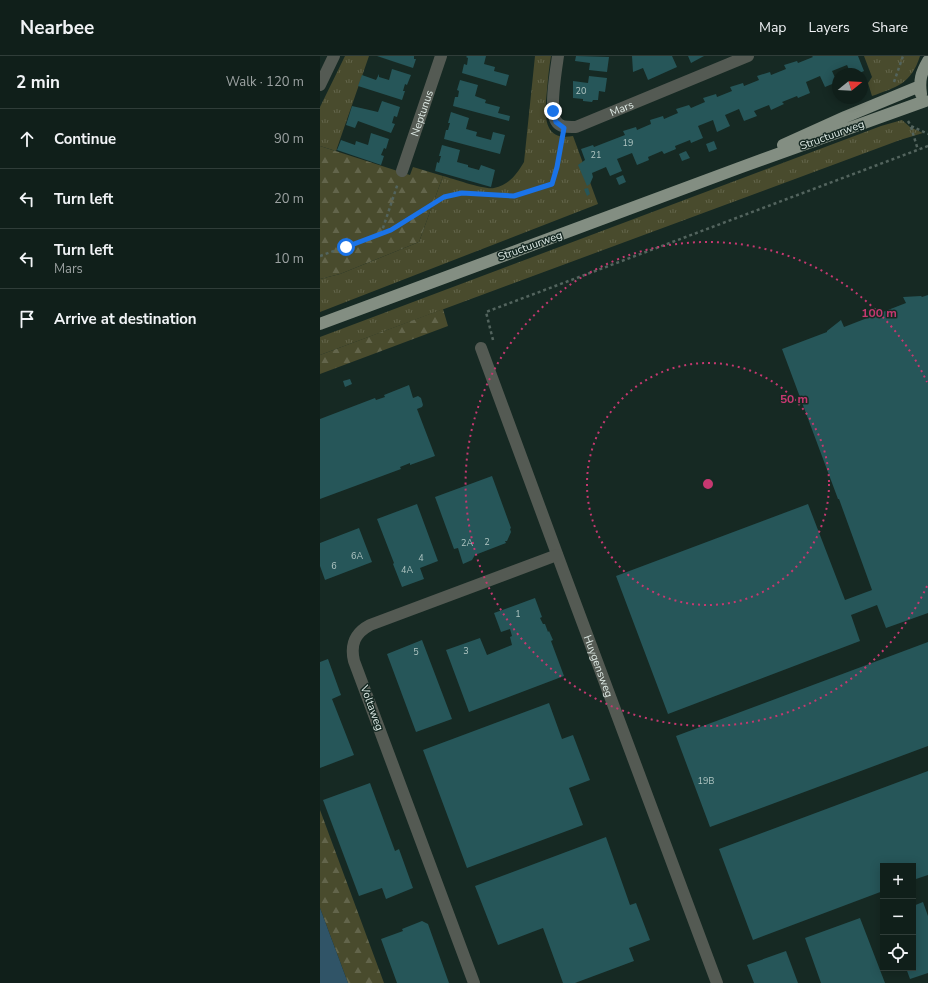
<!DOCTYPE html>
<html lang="en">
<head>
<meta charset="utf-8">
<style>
  body { margin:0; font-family:"Nunito Sans",sans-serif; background:#192723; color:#f1f3f6 }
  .controls { position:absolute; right:12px; bottom:12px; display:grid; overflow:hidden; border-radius:0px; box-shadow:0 2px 10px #0003 }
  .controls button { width:36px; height:36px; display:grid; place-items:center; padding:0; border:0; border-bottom:1px solid #303d39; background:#101f1a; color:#f1f3f6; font:20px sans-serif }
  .compass { position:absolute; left:512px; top:12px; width:36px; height:36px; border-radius:50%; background:#101f1a; box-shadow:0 2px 10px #0003; rotate:72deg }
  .stop { position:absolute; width:12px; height:12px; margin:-9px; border:3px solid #1a73e8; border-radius:50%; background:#fff }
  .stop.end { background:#1a73e8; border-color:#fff; box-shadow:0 1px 4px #0008 }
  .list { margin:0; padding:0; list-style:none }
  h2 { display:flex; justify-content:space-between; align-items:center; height:52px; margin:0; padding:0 16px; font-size:17px }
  h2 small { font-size:13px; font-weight:400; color:#9ca2a2 }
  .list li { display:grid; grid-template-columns:26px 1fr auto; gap:12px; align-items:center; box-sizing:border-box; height:60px; padding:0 16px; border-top:1px solid #303d39 }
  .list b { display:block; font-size:15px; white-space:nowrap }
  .list p { margin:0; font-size:13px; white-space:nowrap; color:#9ca2a2 }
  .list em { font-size:13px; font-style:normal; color:#9ca2a2 }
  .icon { flex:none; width:22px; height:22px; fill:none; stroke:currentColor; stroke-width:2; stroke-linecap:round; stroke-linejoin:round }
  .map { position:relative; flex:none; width:608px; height:927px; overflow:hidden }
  header { display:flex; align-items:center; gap:24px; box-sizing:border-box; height:56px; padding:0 20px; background:#101f1a; border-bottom:1px solid #303d39 }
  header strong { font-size:19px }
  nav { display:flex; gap:22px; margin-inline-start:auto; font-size:14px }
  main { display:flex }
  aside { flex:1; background:#101f1a }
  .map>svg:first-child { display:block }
  .grass { fill:url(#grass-tufts) }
  .forest { fill:url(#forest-firs) }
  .water { fill:#305467 }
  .building { fill:#265659 }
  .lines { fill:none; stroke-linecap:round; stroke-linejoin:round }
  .path { stroke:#53645e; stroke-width:2.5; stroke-dasharray:3 3; stroke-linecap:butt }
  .minor { stroke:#545a53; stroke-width:12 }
  .major { stroke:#838e82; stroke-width:12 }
  .route { stroke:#1a73e8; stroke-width:5 }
  .ring { fill:none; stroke:#c63870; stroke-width:2; stroke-dasharray:2 4 }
  .labels { text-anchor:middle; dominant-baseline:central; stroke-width:3; stroke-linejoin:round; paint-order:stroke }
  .number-label { font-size:9px; fill:#b1c6c3 }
  .street-label { font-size:11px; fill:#dfebe6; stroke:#162923 }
  .centre { fill:#c63870; stroke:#162923; stroke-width:2 }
  .ring-label { font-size:12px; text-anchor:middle; font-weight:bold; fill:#c63870; stroke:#162923; stroke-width:3; stroke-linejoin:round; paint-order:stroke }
</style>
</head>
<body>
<header>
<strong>Nearbee</strong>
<nav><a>Map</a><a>Layers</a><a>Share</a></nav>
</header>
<main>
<aside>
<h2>2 min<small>Walk · 120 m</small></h2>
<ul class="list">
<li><svg class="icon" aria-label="ahead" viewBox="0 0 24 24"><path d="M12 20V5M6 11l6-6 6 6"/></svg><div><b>Continue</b></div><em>90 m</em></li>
<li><svg class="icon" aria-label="left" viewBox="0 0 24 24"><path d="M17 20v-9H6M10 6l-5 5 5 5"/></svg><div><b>Turn left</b></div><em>20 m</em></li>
<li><svg class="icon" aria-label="left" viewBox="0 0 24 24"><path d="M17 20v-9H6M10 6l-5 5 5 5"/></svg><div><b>Turn left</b><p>Mars</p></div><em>10 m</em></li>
<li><svg class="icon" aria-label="arrive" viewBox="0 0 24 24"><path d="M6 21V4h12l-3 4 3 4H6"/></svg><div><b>Arrive at destination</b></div></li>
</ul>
</aside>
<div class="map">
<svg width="608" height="927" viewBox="0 0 608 927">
  <defs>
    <pattern id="grass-tufts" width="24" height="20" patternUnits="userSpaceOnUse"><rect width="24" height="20" fill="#494b2d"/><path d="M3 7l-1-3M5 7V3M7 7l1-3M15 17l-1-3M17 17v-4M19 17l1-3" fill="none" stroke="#63654b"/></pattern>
    <pattern id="forest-firs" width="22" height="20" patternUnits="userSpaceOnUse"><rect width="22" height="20" fill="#494b2d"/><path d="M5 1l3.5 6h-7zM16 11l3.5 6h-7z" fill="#63654b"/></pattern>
  </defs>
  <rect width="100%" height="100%" fill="#162923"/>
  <path class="grass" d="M25,0H49L16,95L0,90V51Z
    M215,0H231C229,11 228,23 227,34C225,55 221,86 253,80L278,148L0,256V223L20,218L99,186L123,120C134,123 165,134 174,132C189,129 197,118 204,106Z
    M544,0H600C591,28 577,31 552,40L548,27L552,21Z
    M582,64L590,71L603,77L580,84L0,299V281L561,70Z"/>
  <path class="forest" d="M0,90L90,119L93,111L123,120L99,186L20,218L0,223Z
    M123,253L128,270L0,318V299Z
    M0,754L64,927H28L0,852Z"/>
  <path class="water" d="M0,852L28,927H0Z"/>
  <path class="building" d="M57,0H94V3H96L93,12Z
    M147,0H166L164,8L175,11L174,15L189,19L186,30L142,17L144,8L147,9L148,2L146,1Z
    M256,0L289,1L287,16L269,14L270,7L255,5Z
    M312,0H352L357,11L328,24L323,12L313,16Z
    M368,0H384L371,7Z
    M492,0H538L544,15L537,18H531L527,9L512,15L517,26L505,31L500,20L486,26L490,37L478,42L477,40L462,46L464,48L451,54L449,49L434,55L437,60L424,65L419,53L405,59L410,70L397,76L393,64L378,70L383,82L371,87L370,84L355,90L356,93L344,98L342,95L328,101L329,104L317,109L312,97L297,103L302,115L290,120L286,111L272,117L273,121L270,128L267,130L258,109L265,104L261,93L273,89L274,91L305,79L303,75L316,71L317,74L331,68L330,64L343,60L344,63L358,57L356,53L369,49L371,52L385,46L383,42L396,38L397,41L412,35L410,31L423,27L424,30L439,24L437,20L450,16L451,19L466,13L464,9L477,5L478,7L493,1Z
    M72,13L91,19L87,29L85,28L83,35H85L82,44L38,30L42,19L56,24L59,18V21L69,24Z
    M269,20L287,22L285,36L279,35L278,44H273L272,46L263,45V43L253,42V25L268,27Z
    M140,24L158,29L155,40L166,44L165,47L180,51L178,57L190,60L189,65L133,50L135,41H138L139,35L137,34Z
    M62,45L80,51L77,61L74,60L72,67L75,68L71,77L38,65L35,72L26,69L32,50L58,56Z
    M131,56L149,62L146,73L157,76L156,80L171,84L173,76L185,79L180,98L124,83L126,74H128L130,67H128Z
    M51,77L69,83L66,93L64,92L61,99L64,100L61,109L17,94L21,84L35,89L36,85L48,89Z
    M394,85L397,93L389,96L386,88Z
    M122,89L140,94L137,106L148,109V111L159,114L161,109L175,114L171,131L115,115L117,106L119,107L121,100H119Z
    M366,95L370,102L362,105L359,98Z
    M303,119L306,126L299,129L296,122Z
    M268,132L270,138L267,140L264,133Z
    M608,239V557L566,572L557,549L531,559L540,585L348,658L296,520L488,448L525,544L552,534L519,443H518L462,293L507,276V275L521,264L524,271L586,247L583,241L601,240L602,241Z
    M30,323L32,328L25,331L23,325Z
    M89,329L93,342L98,340L101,342L103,349L102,351L97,353L115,400L90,409V407L80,411L81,413L0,443V363L55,342L56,344L65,341L64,339Z
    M172,420L191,472L190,473L191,476L187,485H185L186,487L155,499L152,504L143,508L138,492L134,493L115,441Z
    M97,448L118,505L100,512L104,523L82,531L73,508L74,507L57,463Z
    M39,472L52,506L5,524L0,510V487Z
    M215,542L222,561L220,562L223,568H225L228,576L229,575L233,584L231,585L244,620L149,656L126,594L160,582L167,599L192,589L190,581L192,580L190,573L181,576L174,557Z
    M102,584L132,663L96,676L67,598Z
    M608,586V690L390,771L356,680Z
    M8,603L21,639L12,643L34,699L0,712V606Z
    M229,647L242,683L253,679L270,724L249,732L263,769L147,812L103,694Z
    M608,715V819L593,824V810H563V835L433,884L399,793Z
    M50,727L75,795L79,793L93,832L66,843L62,832L39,840L3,744Z
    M286,781L310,849L316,847L330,884L309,892L314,905L255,927H243L223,872L178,889L155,830Z
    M603,846L608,860V917L590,923L586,912H593V850Z
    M540,862L565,927H501L485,882Z
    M102,865L108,868L129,927H77L61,883L83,875L82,873Z
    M466,895L478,927H434L427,909Z"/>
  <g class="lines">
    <path class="path" d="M574,26L583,0
      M588,65L591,70L608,78
      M591,71L598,94
      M61,178L78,127
      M0,200L71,174L124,141L143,137L194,141L232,128L237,111L242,84
      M173,284L166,256L608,90"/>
    <g class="minor">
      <path id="s1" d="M238,0C236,14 229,55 236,65C240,72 248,71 256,71L428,0"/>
      <path d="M0,29L14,0"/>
      <path id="s2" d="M82,115L121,0"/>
      <path id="s3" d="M161,292L244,517L397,927"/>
      <path d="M154,927L34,605C30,588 35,577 50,569L237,499"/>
    </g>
    <path class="major" d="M601,38C599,24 601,17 608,5
      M463,89L525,61L600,30
      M0,268L419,112L605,45"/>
  </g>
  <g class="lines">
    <path class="route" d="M26,191L71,174L124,141L142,137L194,140L232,128L237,111L244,72L236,66L233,55"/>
  </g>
  <g class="ring">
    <circle cx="388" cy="428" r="121"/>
    <path d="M607 530A242 242 0 1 1 607 326"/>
  </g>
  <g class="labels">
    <g class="number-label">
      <text x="261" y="35">20</text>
      <text x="308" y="87">19</text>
      <text x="276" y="99">21</text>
      <text x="167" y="486">2</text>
      <text x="147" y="487">2A</text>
      <text x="37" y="500">6A</text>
      <text x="101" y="502">4</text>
      <text x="14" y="510">6</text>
      <text x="87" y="514">4A</text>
      <text x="198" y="558">1</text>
      <text x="146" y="595">3</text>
      <text x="96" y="596">5</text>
      <text x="386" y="725">19B</text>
    </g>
    <g class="street-label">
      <text stroke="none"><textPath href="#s1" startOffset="137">Mars</textPath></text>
      <text stroke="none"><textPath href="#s2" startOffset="61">Neptunus</textPath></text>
      <text transform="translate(512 79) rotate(-20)">Structuurweg</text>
      <text transform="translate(210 190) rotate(-20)">Structuurweg</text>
      <text stroke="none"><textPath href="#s3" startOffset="339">Huygensweg</textPath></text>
      <text transform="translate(52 652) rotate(70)">Voltaweg</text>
    </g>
  </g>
  <circle cx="388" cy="428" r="6" class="centre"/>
  <g class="ring-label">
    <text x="559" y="261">100 m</text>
    <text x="474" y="347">50 m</text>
  </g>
</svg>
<div class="controls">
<button>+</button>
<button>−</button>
<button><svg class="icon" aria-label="locate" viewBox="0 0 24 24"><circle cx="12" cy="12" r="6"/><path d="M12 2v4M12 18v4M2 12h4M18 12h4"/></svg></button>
</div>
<svg class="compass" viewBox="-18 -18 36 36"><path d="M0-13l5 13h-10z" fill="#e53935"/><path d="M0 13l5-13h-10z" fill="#9ca2a2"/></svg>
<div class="stop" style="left:26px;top:191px"></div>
<div class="stop end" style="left:233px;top:55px"></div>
</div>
</main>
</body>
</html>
